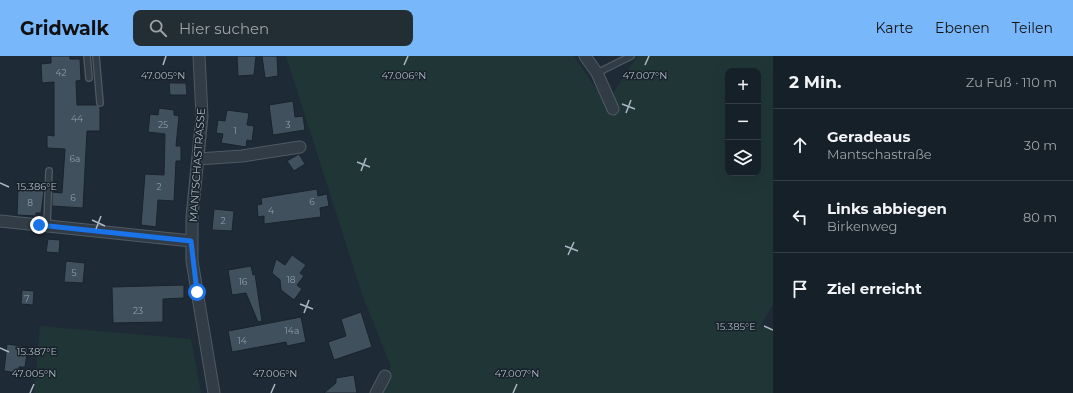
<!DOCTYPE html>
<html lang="de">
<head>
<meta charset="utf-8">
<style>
  body { margin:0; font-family:Montserrat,sans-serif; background:#232d34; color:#f1f3f6 }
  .controls { position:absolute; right:12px; top:12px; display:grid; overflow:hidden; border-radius:8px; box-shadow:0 4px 16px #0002 }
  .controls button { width:36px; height:36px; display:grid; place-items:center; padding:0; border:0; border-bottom:1px solid #353e45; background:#162028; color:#f1f3f6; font:20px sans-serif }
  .stop { position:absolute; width:12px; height:12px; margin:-9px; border:3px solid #1a73e8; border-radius:50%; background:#fff }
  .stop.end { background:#1a73e8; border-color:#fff; box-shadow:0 1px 4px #0008 }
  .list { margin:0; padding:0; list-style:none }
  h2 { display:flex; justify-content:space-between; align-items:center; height:52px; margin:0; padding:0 16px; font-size:17px }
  h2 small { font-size:13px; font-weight:400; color:#9ea3a8 }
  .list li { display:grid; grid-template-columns:26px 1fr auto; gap:12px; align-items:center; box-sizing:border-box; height:72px; padding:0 16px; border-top:1px solid #353e45 }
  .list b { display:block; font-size:15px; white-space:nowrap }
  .list p { margin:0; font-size:13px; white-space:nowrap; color:#9ea3a8 }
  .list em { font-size:13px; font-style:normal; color:#9ea3a8 }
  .icon { flex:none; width:22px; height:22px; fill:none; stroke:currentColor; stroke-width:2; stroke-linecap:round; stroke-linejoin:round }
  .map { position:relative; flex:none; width:773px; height:337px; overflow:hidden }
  header { display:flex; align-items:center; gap:24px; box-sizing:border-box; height:56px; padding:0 20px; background:#79b7fb; color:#111 }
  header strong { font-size:19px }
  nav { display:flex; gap:22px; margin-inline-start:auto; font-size:14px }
  .search { width:280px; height:36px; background:#232d34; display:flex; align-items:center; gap:10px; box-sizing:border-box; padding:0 14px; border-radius:8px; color:#9ea3a8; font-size:15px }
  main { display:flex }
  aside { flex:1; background:#162028 }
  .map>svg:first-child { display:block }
  .green { fill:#203636; fill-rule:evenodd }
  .building { fill:#41505d; stroke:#19232c }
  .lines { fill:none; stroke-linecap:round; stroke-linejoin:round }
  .lane-casing { stroke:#4f5a64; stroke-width:8 }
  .street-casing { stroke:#4f5a64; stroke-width:13 }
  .lane { stroke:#313c46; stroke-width:5.5 }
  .street { stroke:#313c46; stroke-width:11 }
  .route { stroke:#1a73e8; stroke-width:5 }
  .ticks { fill:none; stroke:#abb7c3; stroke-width:1.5 }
  .labels { text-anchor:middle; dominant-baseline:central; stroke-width:3; stroke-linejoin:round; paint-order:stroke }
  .number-label { font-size:9px; fill:#909daa }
  .street-label { font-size:11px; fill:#abb7c3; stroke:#17212a }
  .ticks-label { font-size:10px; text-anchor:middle; fill:#abb7c3; stroke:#17212a; stroke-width:3; stroke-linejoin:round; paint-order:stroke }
</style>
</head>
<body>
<header>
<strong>Gridwalk</strong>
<div class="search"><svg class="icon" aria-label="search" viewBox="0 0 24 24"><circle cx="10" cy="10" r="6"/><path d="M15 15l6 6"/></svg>Hier suchen</div>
<nav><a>Karte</a><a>Ebenen</a><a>Teilen</a></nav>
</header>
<main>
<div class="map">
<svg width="773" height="337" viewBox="0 0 773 337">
  <rect width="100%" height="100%" fill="#1e2a35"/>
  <path class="green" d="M286,0H574L610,53L614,36L637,0H773V248L760,271L773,273V337H379L391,311L362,238ZM728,15H758V117H728Z
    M40,270L191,283L201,337H34Z"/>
  <path class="building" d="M51,0H70V3H80L81,24L76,25L77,49H97L100,51V75H87L83,152L52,150V136L62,137L65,93L47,92V79L54,80V26L42,27L41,8L51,7Z
    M237,0H256L254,19L238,20Z
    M262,0H277L278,20L265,22Z
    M169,27H186L187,39H170Z
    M293,45L295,61L303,60L305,74L273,79L269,49Z
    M159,52L174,54V59L179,60L176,90H181V105H176L174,145L158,144L156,171L141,169L145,118L164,119L165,78L148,76L150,58L158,59Z
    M227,54L249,57L247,69L254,70L252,85L247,84L246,91L221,87L223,78L216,77L218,64L225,65Z
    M299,98L305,108L294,115L287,105Z
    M18,133L44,135L41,157H36V160L17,159Z
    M317,133L318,140L327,138L329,150L320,152L321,161L264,168V160L258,161L257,149L262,148L261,142Z
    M214,153L234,155L232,175L212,174Z
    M48,183L60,184L59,197L46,196Z
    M292,199L306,209L300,217L304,220L297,229L302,233L294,244L281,234L280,224L272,217L276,203L285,209Z
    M66,205L85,207L83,227L64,226Z
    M251,210L253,219L255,218L262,265L258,266L246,237L232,239L228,214Z
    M184,229V242L163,243V266L113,267L112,231Z
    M22,234L34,235L33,249L21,248Z
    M361,256L372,291L334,304L328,286L346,280L341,263Z
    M301,261L306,286L287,290L286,286L232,296L228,275Z
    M7,288L28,291L25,311H19V317L4,315Z
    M354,319L357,337H324L336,327V322Z"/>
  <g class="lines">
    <g class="lane-casing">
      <path id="lane" d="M87,0L89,22
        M96,0L100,47
        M597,17L631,0
        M47,169L49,115"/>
    </g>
    <g class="street-casing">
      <path id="street" d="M199,0L202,60L192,161V205L214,337
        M585,0L597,17L613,53
        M198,103L242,100L300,91
        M0,165L191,185
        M376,337L385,320"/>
    </g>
    <use href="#lane" class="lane"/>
    <use href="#street" class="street"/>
  </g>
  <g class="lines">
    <path class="route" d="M39,169L191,185L197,236"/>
  </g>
  <path class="ticks" d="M163,9L166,0M404,9L408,0M645,9L649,0M622,48L635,53M626,57L631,44M357,106L370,111M361,115L366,102M0,127L9,131M92,164L105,170M96,173L101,160M565,190L578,195M568,199L574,186M300,248L313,253M304,257L309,244M764,270L773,274M0,292L9,296M30,337L34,328M271,337L275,328M513,337L517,328"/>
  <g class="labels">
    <g class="number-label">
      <text x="61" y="16">42</text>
      <text x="77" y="62">44</text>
      <text x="163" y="68">25</text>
      <text x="288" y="68">3</text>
      <text x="235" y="74">1</text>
      <text x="75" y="102">6a</text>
      <text x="159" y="130">2</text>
      <text x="73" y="141">6</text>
      <text x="312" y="145">6</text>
      <text x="30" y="146">8</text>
      <text x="271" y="154">4</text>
      <text x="223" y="164">2</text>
      <text x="74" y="216">5</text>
      <text x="291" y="223">18</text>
      <text x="243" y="225">16</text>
      <text x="27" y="242">7</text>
      <text x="138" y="254">23</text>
      <text x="292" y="274">14a</text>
      <text x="242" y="284">14</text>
    </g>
    <g class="street-label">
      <text transform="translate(197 109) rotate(-86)">MANTSCHASTRASSE</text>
    </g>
  </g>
  <g class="ticks-label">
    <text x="163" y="23">47.005°N</text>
    <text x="404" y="23">47.006°N</text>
    <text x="645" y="23">47.007°N</text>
    <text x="37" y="134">15.386°E</text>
    <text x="736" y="274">15.385°E</text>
    <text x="37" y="299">15.387°E</text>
    <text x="34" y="321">47.005°N</text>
    <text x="275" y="321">47.006°N</text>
    <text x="517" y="321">47.007°N</text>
  </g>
</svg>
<div class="controls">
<button>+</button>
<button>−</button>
<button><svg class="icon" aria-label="layers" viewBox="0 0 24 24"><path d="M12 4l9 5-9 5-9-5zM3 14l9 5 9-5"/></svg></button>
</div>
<div class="stop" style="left:197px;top:236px"></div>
<div class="stop end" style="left:39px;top:169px"></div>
</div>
<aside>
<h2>2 Min.<small>Zu Fuß · 110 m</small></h2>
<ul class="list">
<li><svg class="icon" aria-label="ahead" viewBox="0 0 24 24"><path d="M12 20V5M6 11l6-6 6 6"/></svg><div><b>Geradeaus</b><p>Mantschastraße</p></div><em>30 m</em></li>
<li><svg class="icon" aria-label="left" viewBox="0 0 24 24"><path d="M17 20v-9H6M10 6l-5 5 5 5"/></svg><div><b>Links abbiegen</b><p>Birkenweg</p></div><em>80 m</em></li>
<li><svg class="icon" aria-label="arrive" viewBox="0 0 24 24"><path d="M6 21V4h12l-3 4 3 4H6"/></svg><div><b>Ziel erreicht</b></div></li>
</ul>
</aside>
</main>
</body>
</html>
